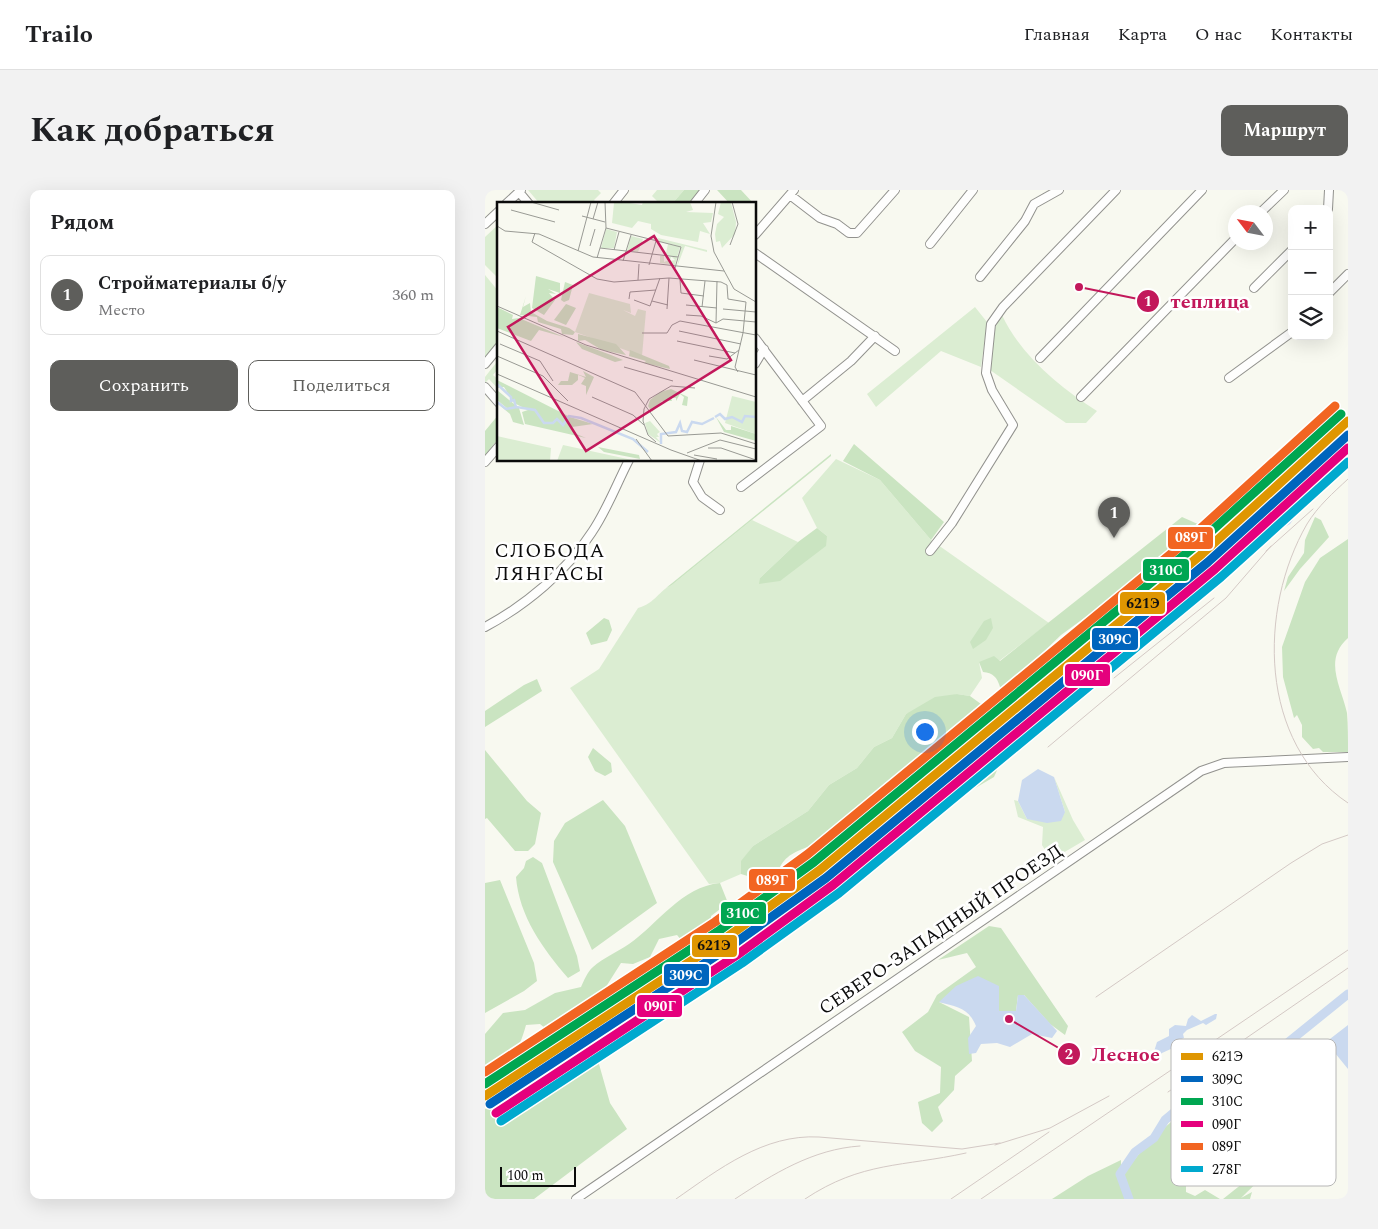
<!DOCTYPE html>
<html lang="ru">
<head>
<meta charset="utf-8">
<style>
  body { margin:0; font-family:Spectral,serif; background:#f2f2f2; color:#202124 }
  .controls { position:absolute; right:15px; top:15px; display:grid; overflow:hidden; border-radius:10px; box-shadow:0 5px 20px #0002 }
  .controls button { width:45px; height:45px; display:grid; place-items:center; padding:0; border:0; border-bottom:1px solid #e0e0e0; background:#fff; color:#202124; font:25px sans-serif }
  .compass { position:absolute; left:743px; top:15px; width:45px; height:45px; border-radius:50%; background:#fff; box-shadow:0 5px 20px #0002; rotate:302deg }
  .scale { position:absolute; left:15px; bottom:12px; width:76px; box-sizing:border-box; padding-left:5px; border:2px solid #0b0b0b; border-top:0; font-size:14px; line-height:18px; white-space:nowrap; color:#0b0b0b; -webkit-text-stroke:4px #fff; paint-order:stroke }
  .you { position:absolute; left:439px; top:541px; width:18px; height:18px; margin:-12px; border:4px solid #fff; border-radius:50%; background:#1a73e8; box-shadow:0 0 0 8px #1a73e833 }
  .badge { display:grid; place-items:center; width:32px; height:32px; border-radius:50%; background:#5e5e5b; color:#fff; font-size:16px; font-weight:700 }
  .pin { position:absolute; translate:-50% -41px; filter:drop-shadow(0 1px 2px #0008) }
  .pin::after { content:''; position:absolute; top:26px; width:18px; height:15px; background:inherit; clip-path:polygon(0 0,100% 0,50% 100%) }
  .list { margin:0; padding:0; list-style:none }
  h2 { display:flex; justify-content:space-between; align-items:center; height:65px; margin:0; padding:0 20px; font-size:21px }
  h2 small { font-size:16px; font-weight:400; color:#757577 }
  .list li { display:grid; grid-template-columns:32px 1fr auto; gap:15px; align-items:center; box-sizing:border-box; height:80px; margin:0 10px 10px; padding:0 10px; border:1px solid #e0e0e0; border-radius:10px }
  .list b { display:block; font-size:19px; white-space:nowrap }
  .list p { margin:0; font-size:16px; white-space:nowrap; color:#757577 }
  .list em { font-size:16px; font-style:normal; color:#757577 }
  .actions { display:flex; gap:10px; padding:15px 20px }
  .actions a { flex:1; padding:11px 0; border:1px solid #5e5e5b; border-radius:10px; text-align:center; font-size:18px; color:#5e5e5b }
  .actions .main { background:#5e5e5b; color:#fff }
  .icon { flex:none; width:28px; height:28px; fill:none; stroke:currentColor; stroke-width:2; stroke-linecap:round; stroke-linejoin:round }
  .map { position:relative; flex:none; width:863px; height:1009px; overflow:hidden; border-radius:10px }
  header { display:flex; align-items:center; gap:30px; box-sizing:border-box; height:70px; padding:0 25px; background:#fff; border-bottom:1px solid #e0e0e0 }
  header strong { font-size:24px }
  nav { display:flex; gap:28px; margin-inline-start:auto; font-size:18px }
  .intro { display:flex; align-items:center; justify-content:space-between; box-sizing:border-box; height:120px; padding:0 30px }
  h1 { margin:0; font-size:35px }
  .button { padding:12px 22px; border-radius:10px; background:#5e5e5b; color:#fff; font-size:18px; font-weight:700 }
  main { display:flex; gap:30px; padding:0 30px }
  aside { flex:1; background:#fff; border-radius:10px; box-shadow:0 5px 20px #0002 }
  .map>svg:first-child { display:block }
  .green { fill:#dbedd2 }
  .forest { fill:#cae4c1 }
  .water { fill:#cad9ef }
  .lines { fill:none; stroke-linecap:round; stroke-linejoin:round }
  .river { stroke:#cad9ef; stroke-width:9 }
  .minor-casing { stroke:#92928e; stroke-width:10 }
  .minor { stroke:#fefefd; stroke-width:8 }
  .rail { stroke:#d4c9c5; stroke-width:1 }
  .rail-1-casing { stroke:#fff; stroke-width:12 }
  .rail-2-casing { stroke:#fff; stroke-width:12 }
  .rail-3-casing { stroke:#fff; stroke-width:12 }
  .rail-4-casing { stroke:#fff; stroke-width:12 }
  .rail-5-casing { stroke:#fff; stroke-width:12 }
  .rail-6-casing { stroke:#fff; stroke-width:12 }
  .rail-1 { stroke:#df9601; stroke-width:9 }
  .rail-2 { stroke:#0065bd; stroke-width:9 }
  .rail-3 { stroke:#00a651; stroke-width:9 }
  .rail-4 { stroke:#e5007d; stroke-width:9 }
  .rail-5 { stroke:#f26522; stroke-width:9 }
  .rail-6 { stroke:#00a9ce; stroke-width:9 }
  .labels { text-anchor:middle; dominant-baseline:central; stroke-width:5; stroke-linejoin:round; paint-order:stroke }
  .street-label { font-size:19px; fill:#0b0b0b; stroke:#fff }
  .neighbourhood-label { font-size:20px; letter-spacing:1px; fill:#0b0b0b; stroke:#fff }
  .inset-river { fill:none; stroke:#cad9ef; stroke-width:2.5 }
  .inset-road { fill:none; stroke:#999a94; stroke-width:1 }
  .view { fill:#c2185b; fill-opacity:0.15; stroke:#c2185b; stroke-width:2.5 }
  .inset-edge { fill:none; stroke:#0b0b0b; stroke-width:2.5 }
  .key { fill:#fff; stroke:#b6b6b6; stroke-width:1 }
  .key-label { font-size:14px; fill:#0b0b0b }
  .leader { fill:none; stroke:#c2185b; stroke-width:2 }
  .callout-dot { fill:#c2185b; stroke:#fff; stroke-width:2 }
  .mark-label { font-size:15px; text-anchor:middle; font-weight:bold; fill:#fff }
  .callout-label { font-size:20px; text-anchor:middle; font-weight:bold; fill:#c2185b; stroke:#fff; stroke-width:5; stroke-linejoin:round; paint-order:stroke }
  .line-badge { stroke:#fff; stroke-width:2 }
  .badge-label { font-size:14px; text-anchor:middle; font-weight:bold; fill:#fff }
  .pale-badge-label { font-size:14px; text-anchor:middle; font-weight:bold; fill:#111 }
</style>
</head>
<body>
<header>
<strong>Trailo</strong>
<nav><a>Главная</a><a>Карта</a><a>О нас</a><a>Контакты</a></nav>
</header>
<div class="intro"><h1>Как добраться</h1><a class="button">Маршрут</a></div>
<main>
<aside>
<h2>Рядом<small></small></h2>
<ul class="list">
<li><span class="badge">1</span><div><b>Стройматериалы б/у</b><p>Место</p></div><em>360 m</em></li>
</ul>
<div class="actions"><a class="main">Сохранить</a><a>Поделиться</a></div>
</aside>
<div class="map">
<svg width="863" height="1009" viewBox="0 0 863 1009">
  <rect width="100%" height="100%" fill="#f8f9f0"/>
  <path class="green" d="M43,0H113L116,3L109,10L112,14H55Z
    M172,0H199L187,14H175L167,6Z
    M14,34V89L0,75V47Z
    M0,85L14,102V154L0,171Z
    M490,117L502,132L496,177L456,161L391,217L382,204Z
    M517,125C536,166 575,197 612,221L601,233H581L505,180C506,160 505,142 517,125Z
    M11,173L14,174V178L8,185L14,190V200L4,189L0,193V187Z
    M351,269L395,290L446,350L564,433L514,471L494,472L497,488L485,506L472,504L421,524L407,548L389,557L372,578L344,595L323,621L268,656L257,671L256,684L235,693L224,694L85,498L114,479L153,418C171,413 174,400 187,395L267,330L313,352L275,388L342,346L332,338L317,308Z
    M569,587L588,630L600,650L566,670L557,655L558,637L533,627L529,610L533,611L542,629L580,622Z"/>
  <path class="forest" d="M199,0H215L204,14H187Z
    M232,0H256L269,14H245Z
    M14,224V248L0,265V241Z
    M863,245V258L842,270L840,265Z
    M369,254L459,332L446,350L395,290L358,271Z
    M346,264V266L187,395L181,398Z
    M697,327L715,335L716,339L705,362L606,445L602,442L607,433L602,426L576,445L522,497H515C512,487 508,483 498,482L494,472L509,466L515,471Z
    M830,327L836,330L844,347L815,379L799,401L803,387L819,363L820,350Z
    M332,338L342,346L341,356L295,391L274,394L275,388L313,352Z
    M863,349V448C838,470 856,496 862,523C863,535 863,550 863,562H838L834,558L828,559L817,547V535L812,525L809,528L798,487L797,457L820,392L835,368Z
    M119,428L124,430L127,440L122,451L106,455L101,443Z
    M506,428L508,438L501,450L488,459L485,452L499,431Z
    M52,489L57,501L0,537V521L39,495Z
    M472,504L485,506L496,514L509,510L507,518L501,527L440,579L421,581L404,596L407,610L395,614L389,610L338,661L325,656C313,661 299,665 294,680C290,691 294,697 285,706L280,696L279,688H269L256,684V671L268,656L323,621L344,595L372,578L389,557L407,548L421,524L450,507Z
    M522,539L517,569L509,587L463,614L399,658L340,707H332L297,726L289,721L458,583L506,547Z
    M108,558L126,573L127,582L120,586L110,581L103,567Z
    M0,560L42,611L56,623L50,654L43,661H30L2,628L0,629Z
    M118,610L140,636L172,713L107,760L68,672L69,651L80,633Z
    M48,667L57,673L92,766L95,781L83,788C58,759 34,726 31,687L39,678L41,671Z
    M15,690L49,773L52,791L39,801L0,823V693Z
    M235,693L243,713L226,726V745L206,762L192,745L174,749L165,767L148,774L136,773L112,811L67,844L55,834L41,835C36,854 28,872 10,882L5,898L0,900V844L18,823L40,820L70,803L96,797C99,791 102,782 108,777C118,768 132,762 144,754C174,733 196,697 235,693Z
    M504,736L516,738L583,836L580,845L565,834L539,805H533L531,821H514L454,812L484,827L487,871L470,886L469,900L453,917L458,931L447,942L437,933L433,912L455,903L456,877L430,861L417,842L443,822L452,805L491,777L482,763L453,770Z
    M226,763L228,776L112,867L125,913L142,939L49,1009H0V919Z
    M749,888H755L744,898L728,924L731,935C715,947 712,954 708,973L712,976L716,985L701,991V1002L710,1006L720,1000L735,1009H567L603,986L636,970V980L642,979C671,941 707,911 749,888Z
    M800,965L756,1008L767,1002L765,1009H738L792,966Z"/>
  <path class="water" d="M772,289L777,292V299L758,316L752,314L741,321L737,318C747,300 755,298 772,289Z
    M810,320L812,324L805,334L784,346L779,344C784,330 799,326 810,320Z
    M553,579L569,587L580,622L576,631L562,633L542,629L533,611L537,590Z
    M493,786L514,796V821H531L533,805H539L572,841L567,848L547,844L525,857L512,853L496,854L491,863L484,864L483,848L491,836C483,817 472,817 454,812L471,796Z
    M730,824H732L731,829L721,835L718,833L702,840L698,844L699,848L691,851L688,858L677,863L670,870L667,868L672,852L684,846V839L690,835L701,836L703,829L707,825L716,831Z
    M863,835V879L841,852Z"/>
  <g class="lines">
    <path class="river" d="M644,1009L635,984L650,962L669,948L680,930L698,915L766,873L771,875L780,871L863,804"/>
    <g class="minor-casing">
      <path id="minor" d="M34,2L44,14
        M305,5L335,28L352,34L364,43H372L410,0
        M21,14L36,0
        M128,14L139,0
        M209,14L220,0
        M843,19L844,0
        M776,22L799,0
        M0,34L14,21
        M270,45L309,0
        M445,54L488,0
        M270,63L410,161
        M495,87L540,31L549,14L574,0
        M769,98L807,60
        M844,103L863,84
        M555,168L717,0
        M0,174L14,157
        M270,174L279,159
        M744,188L807,142
        M0,197L14,213
        M596,207L751,48
        M317,211L366,171L390,146
        M215,270L208,292L217,307L235,320
        M0,272L14,256
        M256,297L336,236L270,148
        M445,361L467,333L528,235L507,200L501,183L506,134L518,117L631,0
        M0,437C41,415 82,381 107,342C122,320 132,293 144,270
        M91,1009L716,581L739,573L863,567"/>
    </g>
    <use href="#minor" class="minor"/>
    <path class="rail" d="M863,289C848,303 833,316 822,334C773,419 773,553 863,613
      M781,361L828,319
      M629,488L729,408
      M563,557L741,408L786,356
      M611,807L806,673L837,654L863,645
      M683,902L863,778
      M510,955L565,938L624,906
      M191,1009C234,979 279,944 334,947L477,959L515,953
      M250,1009C288,984 328,959 375,956
      M320,1009C377,971 418,977 481,963
      M466,1009L564,942
      M496,1009L863,760"/>
    <g class="rail-1-casing">
      <path id="rail-1" d="M0,906L241,748L335,680L717,364L863,231"/>
    </g>
    <g class="rail-2-casing">
      <path id="rail-2" d="M5,914L246,756L341,688L723,372L863,245"/>
    </g>
    <g class="rail-3-casing">
      <path id="rail-3" d="M0,894L235,740L329,672L710,356L856,224"/>
    </g>
    <g class="rail-4-casing">
      <path id="rail-4" d="M11,923L252,765L348,695L730,379L863,258"/>
    </g>
    <g class="rail-5-casing">
      <path id="rail-5" d="M0,882L230,732L323,664L704,349L850,216"/>
    </g>
    <g class="rail-6-casing">
      <path id="rail-6" d="M16,931L257,773L354,703L736,387L863,272"/>
    </g>
    <use href="#rail-1" class="rail-1"/>
    <use href="#rail-2" class="rail-2"/>
    <use href="#rail-3" class="rail-3"/>
    <use href="#rail-4" class="rail-4"/>
    <use href="#rail-5" class="rail-5"/>
    <use href="#rail-6" class="rail-6"/>
  </g>
  <g class="labels">
    <g class="street-label">
      <text transform="translate(456 740) rotate(-34)">СЕВЕРО-ЗАПАДНЫЙ ПРОЕЗД</text>
    </g>
    <g class="neighbourhood-label">
      <text x="65" y="361">СЛОБОДА<tspan x="65" dy="23">ЛЯНГАСЫ</tspan></text>
    </g>
  </g>
  <g transform="translate(12 12)">
    <rect width="259" height="259" fill="#f8f9f0"/>
    <path d="M126,0L145,3L146,0H193L196,8L189,10L216,11L214,20L206,21L213,32L203,29L201,40L164,33L154,27V22L141,19L135,26L115,21L117,1ZM224,0L234,1L239,20L238,32L225,46L223,39L219,40L218,32L220,22L227,15L221,12ZM109,27L120,30L117,46H104ZM134,34L146,37L141,50L130,49ZM161,36L210,48V50L188,44L180,65L184,45H183L178,63L163,61V54H167V60L172,58L171,55H174L173,59L178,58L174,54H169L168,56L171,42L182,44L160,39ZM92,91L133,102L134,111L126,108L138,114L141,107L149,109L145,154L78,130ZM235,194L259,200V232L228,221ZM153,219L163,230L160,232L162,235H159L164,241L151,232L148,221ZM0,234L54,246L53,259H0ZM66,243L135,258L136,259H60Z" fill="#dbedd2"/>
    <path d="M39,74L63,81V91L51,87L59,92L52,91L58,98L47,113L35,106ZM68,80L76,83L72,98L67,100L64,98ZM29,94L26,105L33,101L34,110L50,119L72,126L78,130L76,133L65,132L64,127L41,120L40,115L23,113ZM69,102L79,106L69,123L57,118ZM0,105L16,113L15,117L22,116L67,135L42,128L34,139L0,126ZM81,132L119,142L129,153L105,148L88,138L81,139ZM79,140L114,153L126,158L118,160L85,147ZM133,148L172,164L173,167L147,161L149,159L132,154ZM86,169L97,175L89,193V184L84,182L88,176L84,174L81,173V178L75,183H61L64,179H71L73,170L89,175ZM0,178L73,215L96,222L75,225L77,231L89,236L28,222L25,210L31,208L17,201L7,185L0,186ZM174,187L191,195L190,204L185,203L187,195L183,192L179,199V196H174L175,199H165L155,210L151,204L153,198L163,190ZM0,188L22,206L27,223L16,220L13,212L0,201L11,207L0,198ZM219,215L229,228H234V224L259,232V239L227,230ZM101,245L142,253L143,257L107,250Z" fill="#cae4c1"/>
    <path class="inset-river" d="M0,182L14,195V199L17,198L19,205L38,208L47,221H56L60,217L66,223L72,214L84,216L136,237L151,250M0,200L9,207L20,205M218,215L223,212L228,217L235,215L245,220L248,214L259,215M164,242V232L179,230L183,221L185,229L190,230L195,220L205,222L217,216"/>
    <path class="inset-road" d="M34,0L62,8M219,0L214,34L217,50L237,87L259,100M14,8L58,20M85,14L108,20M96,17L101,0M0,24L8,29L42,32L96,55L227,69M109,26L184,45L178,66M38,31L35,40L100,77L117,80L172,76L224,80L230,83L231,97L249,100L246,131L238,165L241,170M233,43L241,22L235,0M93,44L98,27M103,46L181,55M117,48L122,30M81,49L94,0M100,56L109,26L108,0M126,59L134,33M152,63L159,39M141,78L142,62M183,78L184,91L207,94M132,97L133,90L159,88M137,98L153,104L163,76M155,99L171,103M189,103L220,106M0,104L89,143L259,195M205,105L208,79M170,107L172,76M226,107L259,110M189,113L204,114L219,121M219,121L220,79M219,121L226,117L259,120M0,129L138,190L171,234L224,231L259,242M182,129L244,142M145,131H170L175,123L183,119L259,133M180,139L238,151L242,148M3,142L43,159L56,179M0,154L46,174L71,199M212,154L230,157L238,151M197,158L259,173M127,165L176,179M0,172L174,248L205,259M95,195L136,213L147,223M139,237L155,259M159,240L151,233L146,219L147,207L152,197L174,184L198,186M211,246H224L259,258M190,251L223,238L259,247M197,253L220,257"/>
    <path class="view" d="M157,34L234,158L89,249L11,125Z"/>
    <rect width="259" height="259" class="inset-edge"/>
  </g>
  <rect x="686" y="849" width="165" height="147" rx="8" class="key"/>
  <rect x="696" y="863" width="22" height="7" fill="#df9601"/>
  <rect x="696" y="886" width="22" height="6" fill="#0065bd"/>
  <rect x="696" y="908" width="22" height="7" fill="#00a651"/>
  <rect x="696" y="931" width="22" height="6" fill="#e5007d"/>
  <rect x="696" y="953" width="22" height="7" fill="#f26522"/>
  <rect x="696" y="976" width="22" height="6" fill="#00a9ce"/>
  <g class="key-label">
    <text x="727" y="871">621Э</text>
    <text x="727" y="894">309С</text>
    <text x="727" y="916">310С</text>
    <text x="727" y="939">090Г</text>
    <text x="727" y="961">089Г</text>
    <text x="727" y="984">278Г</text>
  </g>
  <path class="leader" d="M594 97L663 111M524 829L584 864"/>
  <g class="callout-dot">
    <circle cx="594" cy="97" r="5"/>
    <circle cx="524" cy="829" r="5"/>
    <circle cx="663" cy="111" r="12"/>
    <circle cx="584" cy="864" r="12"/>
  </g>
  <g class="mark-label">
    <text x="663" y="116">1</text>
    <text x="584" y="869">2</text>
  </g>
  <g class="callout-label">
    <text x="725" y="118">теплица</text>
    <text x="641" y="871">Лесное</text>
  </g>
  <g class="line-badge">
    <rect x="682" y="336" width="47" height="24" rx="5" fill="#f26522"/>
    <rect x="657" y="368" width="48" height="24" rx="5" fill="#00a651"/>
    <rect x="634" y="401" width="47" height="24" rx="5" fill="#df9601"/>
    <rect x="606" y="437" width="48" height="24" rx="5" fill="#0065bd"/>
    <rect x="579" y="473" width="47" height="24" rx="5" fill="#e5007d"/>
    <rect x="263" y="678" width="48" height="24" rx="5" fill="#f26522"/>
    <rect x="235" y="711" width="47" height="24" rx="5" fill="#00a651"/>
    <rect x="206" y="744" width="47" height="24" rx="5" fill="#df9601"/>
    <rect x="178" y="773" width="47" height="24" rx="5" fill="#0065bd"/>
    <rect x="151" y="804" width="47" height="24" rx="5" fill="#e5007d"/>
  </g>
  <g class="badge-label">
    <text x="706" y="352">089Г</text>
    <text x="681" y="385">310С</text>
    <text x="630" y="454">309С</text>
    <text x="602" y="490">090Г</text>
    <text x="287" y="695">089Г</text>
    <text x="258" y="728">310С</text>
    <text x="201" y="790">309С</text>
    <text x="175" y="821">090Г</text>
  </g>
  <g class="pale-badge-label">
    <text x="658" y="418">621Э</text>
    <text x="229" y="760">621Э</text>
  </g>
</svg>
<div class="controls">
<button>+</button>
<button>−</button>
<button><svg class="icon" aria-label="layers" viewBox="0 0 24 24"><path d="M12 4l9 5-9 5-9-5zM3 14l9 5 9-5"/></svg></button>
</div>
<svg class="compass" viewBox="-18 -18 36 36"><path d="M0-13l5 13h-10z" fill="#e53935"/><path d="M0 13l5-13h-10z" fill="#757577"/></svg>
<div class="scale">100 m</div>
<div class="you"></div>
<div class="pin badge" style="left:629px;top:348px">1</div>
</div>
</main>
</body>
</html>
